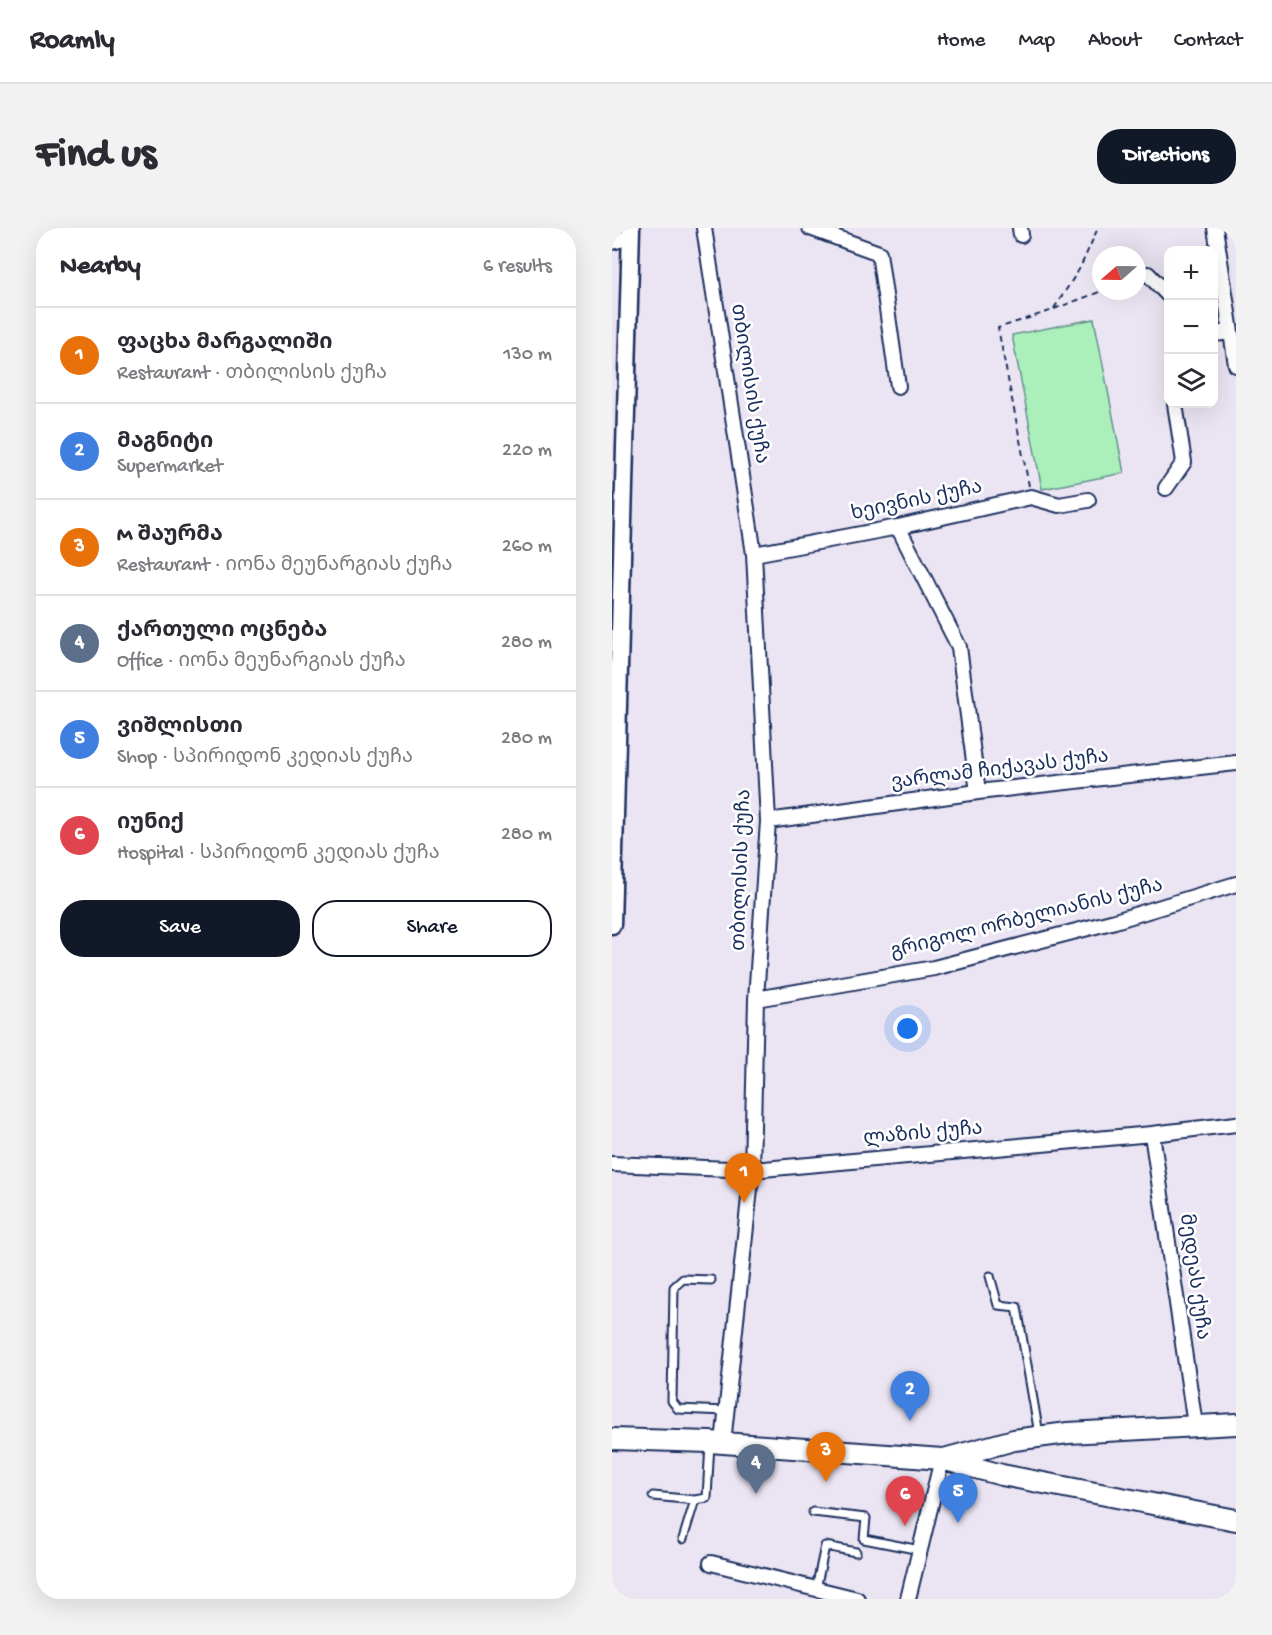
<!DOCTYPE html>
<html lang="en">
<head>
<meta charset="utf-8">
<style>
  body { margin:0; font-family:"Gochi Hand","Noto Sans Georgian",sans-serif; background:#f2f2f3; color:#2b2b33 }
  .controls { position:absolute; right:18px; top:18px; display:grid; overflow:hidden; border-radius:12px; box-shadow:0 6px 24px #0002 }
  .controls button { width:54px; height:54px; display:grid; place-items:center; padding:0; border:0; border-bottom:2px solid #e1e1e2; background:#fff; color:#2b2b33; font:30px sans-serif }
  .compass { position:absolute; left:480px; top:18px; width:54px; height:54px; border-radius:50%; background:#fff; box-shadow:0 6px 24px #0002; rotate:250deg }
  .you { position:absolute; left:296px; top:801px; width:21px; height:21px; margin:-15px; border:4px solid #fff; border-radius:50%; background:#1a73e8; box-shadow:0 0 0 9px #1a73e833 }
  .badge { display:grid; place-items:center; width:39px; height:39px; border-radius:50%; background:#111827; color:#fff; font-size:20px; font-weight:700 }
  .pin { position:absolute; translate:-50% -50px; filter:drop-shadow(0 2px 3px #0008) }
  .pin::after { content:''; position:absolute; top:32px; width:21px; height:18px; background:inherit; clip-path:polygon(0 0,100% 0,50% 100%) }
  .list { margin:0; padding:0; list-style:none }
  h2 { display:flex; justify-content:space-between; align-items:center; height:78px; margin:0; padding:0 24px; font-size:26px }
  h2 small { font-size:20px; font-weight:400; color:#7c7c81 }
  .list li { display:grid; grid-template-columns:39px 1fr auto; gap:18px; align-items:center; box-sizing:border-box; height:96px; padding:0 24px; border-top:2px solid #e1e1e2 }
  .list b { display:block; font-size:22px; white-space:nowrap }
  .list p { margin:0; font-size:20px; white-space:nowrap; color:#7c7c81 }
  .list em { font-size:20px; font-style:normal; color:#7c7c81 }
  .actions { display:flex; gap:12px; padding:18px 24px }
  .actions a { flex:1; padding:14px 0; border:2px solid #111827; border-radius:24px; text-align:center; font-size:21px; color:#111827 }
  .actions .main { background:#111827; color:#fff }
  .icon { flex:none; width:33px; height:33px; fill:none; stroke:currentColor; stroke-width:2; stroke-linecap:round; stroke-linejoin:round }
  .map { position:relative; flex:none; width:624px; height:1371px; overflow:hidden; border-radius:24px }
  header { display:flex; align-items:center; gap:36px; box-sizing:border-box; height:84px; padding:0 30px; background:#fff; border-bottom:2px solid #e1e1e2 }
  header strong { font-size:28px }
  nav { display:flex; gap:33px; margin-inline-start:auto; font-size:21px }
  .intro { display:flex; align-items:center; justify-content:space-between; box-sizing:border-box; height:144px; padding:0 36px }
  h1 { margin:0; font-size:42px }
  .button { padding:15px 27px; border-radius:24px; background:#111827; color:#fff; font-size:21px; font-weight:700 }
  main { display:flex; gap:36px; padding:0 36px }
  aside { flex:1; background:#fff; border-radius:24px; box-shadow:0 6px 24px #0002 }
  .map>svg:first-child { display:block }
  .green { fill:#abf0bb; stroke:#63908c; stroke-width:1.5 }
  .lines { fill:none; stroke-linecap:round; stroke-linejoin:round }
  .service-casing { stroke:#1b2f5e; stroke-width:11 }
  .minor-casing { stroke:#1b2f5e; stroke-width:18 }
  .tertiary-casing { stroke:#1b2f5e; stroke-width:21 }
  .secondary-casing { stroke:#1b2f5e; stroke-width:24 }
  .path { stroke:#1b2f5e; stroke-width:2; stroke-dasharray:6 4.5; stroke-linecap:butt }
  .service { stroke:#fff; stroke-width:7 }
  .minor { stroke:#fff; stroke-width:14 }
  .tertiary { stroke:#fff; stroke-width:16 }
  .secondary { stroke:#fff; stroke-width:20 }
  .labels { text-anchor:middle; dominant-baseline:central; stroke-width:5; stroke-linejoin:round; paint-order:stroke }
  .street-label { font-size:20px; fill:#1b2f5e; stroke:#fff }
</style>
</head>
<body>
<header>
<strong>Roamly</strong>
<nav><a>Home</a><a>Map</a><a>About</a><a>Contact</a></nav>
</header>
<div class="intro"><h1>Find us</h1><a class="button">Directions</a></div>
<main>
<aside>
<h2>Nearby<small>6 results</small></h2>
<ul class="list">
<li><span class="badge" style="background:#e8710a">1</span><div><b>ფაცხა მარგალიში</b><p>Restaurant · თბილისის ქუჩა</p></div><em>130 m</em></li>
<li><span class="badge" style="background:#3f7fe0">2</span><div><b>მაგნიტი</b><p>Supermarket</p></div><em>220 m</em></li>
<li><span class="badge" style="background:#e8710a">3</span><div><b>M შაურმა</b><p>Restaurant · იონა მეუნარგიას ქუჩა</p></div><em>260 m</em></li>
<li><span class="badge" style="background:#5c6f8a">4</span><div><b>ქართული ოცნება</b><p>Office · იონა მეუნარგიას ქუჩა</p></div><em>280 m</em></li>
<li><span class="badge" style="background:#3f7fe0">5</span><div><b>ვიშლისთი</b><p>Shop · სპირიდონ კედიას ქუჩა</p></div><em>280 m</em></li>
<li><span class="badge" style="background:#e0444e">6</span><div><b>იუნიქ</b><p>Hospital · სპირიდონ კედიას ქუჩა</p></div><em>280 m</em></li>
</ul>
<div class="actions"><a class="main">Save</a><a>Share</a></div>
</aside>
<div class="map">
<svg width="624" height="1371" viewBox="0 0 624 1371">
  <rect width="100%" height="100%" fill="#ebe5f3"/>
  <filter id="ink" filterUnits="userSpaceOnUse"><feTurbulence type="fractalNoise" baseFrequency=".0167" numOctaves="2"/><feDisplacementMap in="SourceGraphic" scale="12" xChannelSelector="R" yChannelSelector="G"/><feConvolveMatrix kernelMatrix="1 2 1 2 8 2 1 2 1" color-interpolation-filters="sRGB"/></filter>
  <g filter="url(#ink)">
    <path class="green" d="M482,91L512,245L430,261L400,107Z"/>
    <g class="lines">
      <g class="service-casing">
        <path id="service" d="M378,1048L386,1077L405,1079L427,1206
          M99,1052L71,1051L62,1059L60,1173L66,1181L114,1183
          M41,1268L83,1272
          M201,1284L254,1290L252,1311L308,1322
          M71,1311L83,1272L95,1270L98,1215
          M204,1361L213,1318L244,1324"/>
      </g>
      <g class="minor-casing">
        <path id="minor" d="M92,0L142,326L156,593L144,771L140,942L111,1215
          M198,0L267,25L286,158
          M408,0L409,7
          M603,0L624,137
          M0,14L19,9
          M536,46L556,67
          M602,106L619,104
          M554,260L572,234L563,176
          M286,299L347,419L366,564
          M142,326L286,299L419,269L447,277L476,272
          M156,593L366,564L624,535
          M144,771L322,740L503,693L624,656
          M540,906L583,1197
          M0,936L140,942L540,906L624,896
          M99,1335L245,1371
          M296,1371L330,1231"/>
      </g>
      <g class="tertiary-casing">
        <path id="tertiary" d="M0,697L19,0"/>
      </g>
      <g class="secondary-casing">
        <path id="secondary" d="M0,1211L98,1214L330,1231L390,1247L624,1292
          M332,1231L402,1212L456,1205L624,1196"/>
      </g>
      <path class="path" d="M442,81L490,63
        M417,258L386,100L441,82L468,40L486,0"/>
      <use href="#service" class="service"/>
      <use href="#minor" class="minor"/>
      <use href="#tertiary" class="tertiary"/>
      <use href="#secondary" class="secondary"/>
    </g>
  </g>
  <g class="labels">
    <g class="street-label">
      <text transform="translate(136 156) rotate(81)">თბილისის ქუჩა</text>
      <text transform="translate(305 274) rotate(-12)">ხეივნის ქუჩა</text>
      <text transform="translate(388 543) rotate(-7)">ვარლამ ჩიქავას ქუჩა</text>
      <text transform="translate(131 642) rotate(-88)">თბილისის ქუჩა</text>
      <text transform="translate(415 692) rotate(-14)">გრიგოლ ორბელიანის ქუჩა</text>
      <text transform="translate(311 907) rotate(-5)">ლაზის ქუჩა</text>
      <text transform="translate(581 1049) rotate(82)">მედეას ქუჩა</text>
    </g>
  </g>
</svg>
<div class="controls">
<button>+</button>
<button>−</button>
<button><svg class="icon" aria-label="layers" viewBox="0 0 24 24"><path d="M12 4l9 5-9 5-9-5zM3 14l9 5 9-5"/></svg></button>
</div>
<svg class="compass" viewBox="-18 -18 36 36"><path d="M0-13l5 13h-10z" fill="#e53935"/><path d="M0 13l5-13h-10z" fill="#7c7c81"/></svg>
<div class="you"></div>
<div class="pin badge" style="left:132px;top:975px;background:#e8710a">1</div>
<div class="pin badge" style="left:298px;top:1193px;background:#3f7fe0">2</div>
<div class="pin badge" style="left:214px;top:1254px;background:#e8710a">3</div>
<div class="pin badge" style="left:144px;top:1266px;background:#5c6f8a">4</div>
<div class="pin badge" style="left:346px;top:1295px;background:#3f7fe0">5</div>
<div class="pin badge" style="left:293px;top:1298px;background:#e0444e">6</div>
</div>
</main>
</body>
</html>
